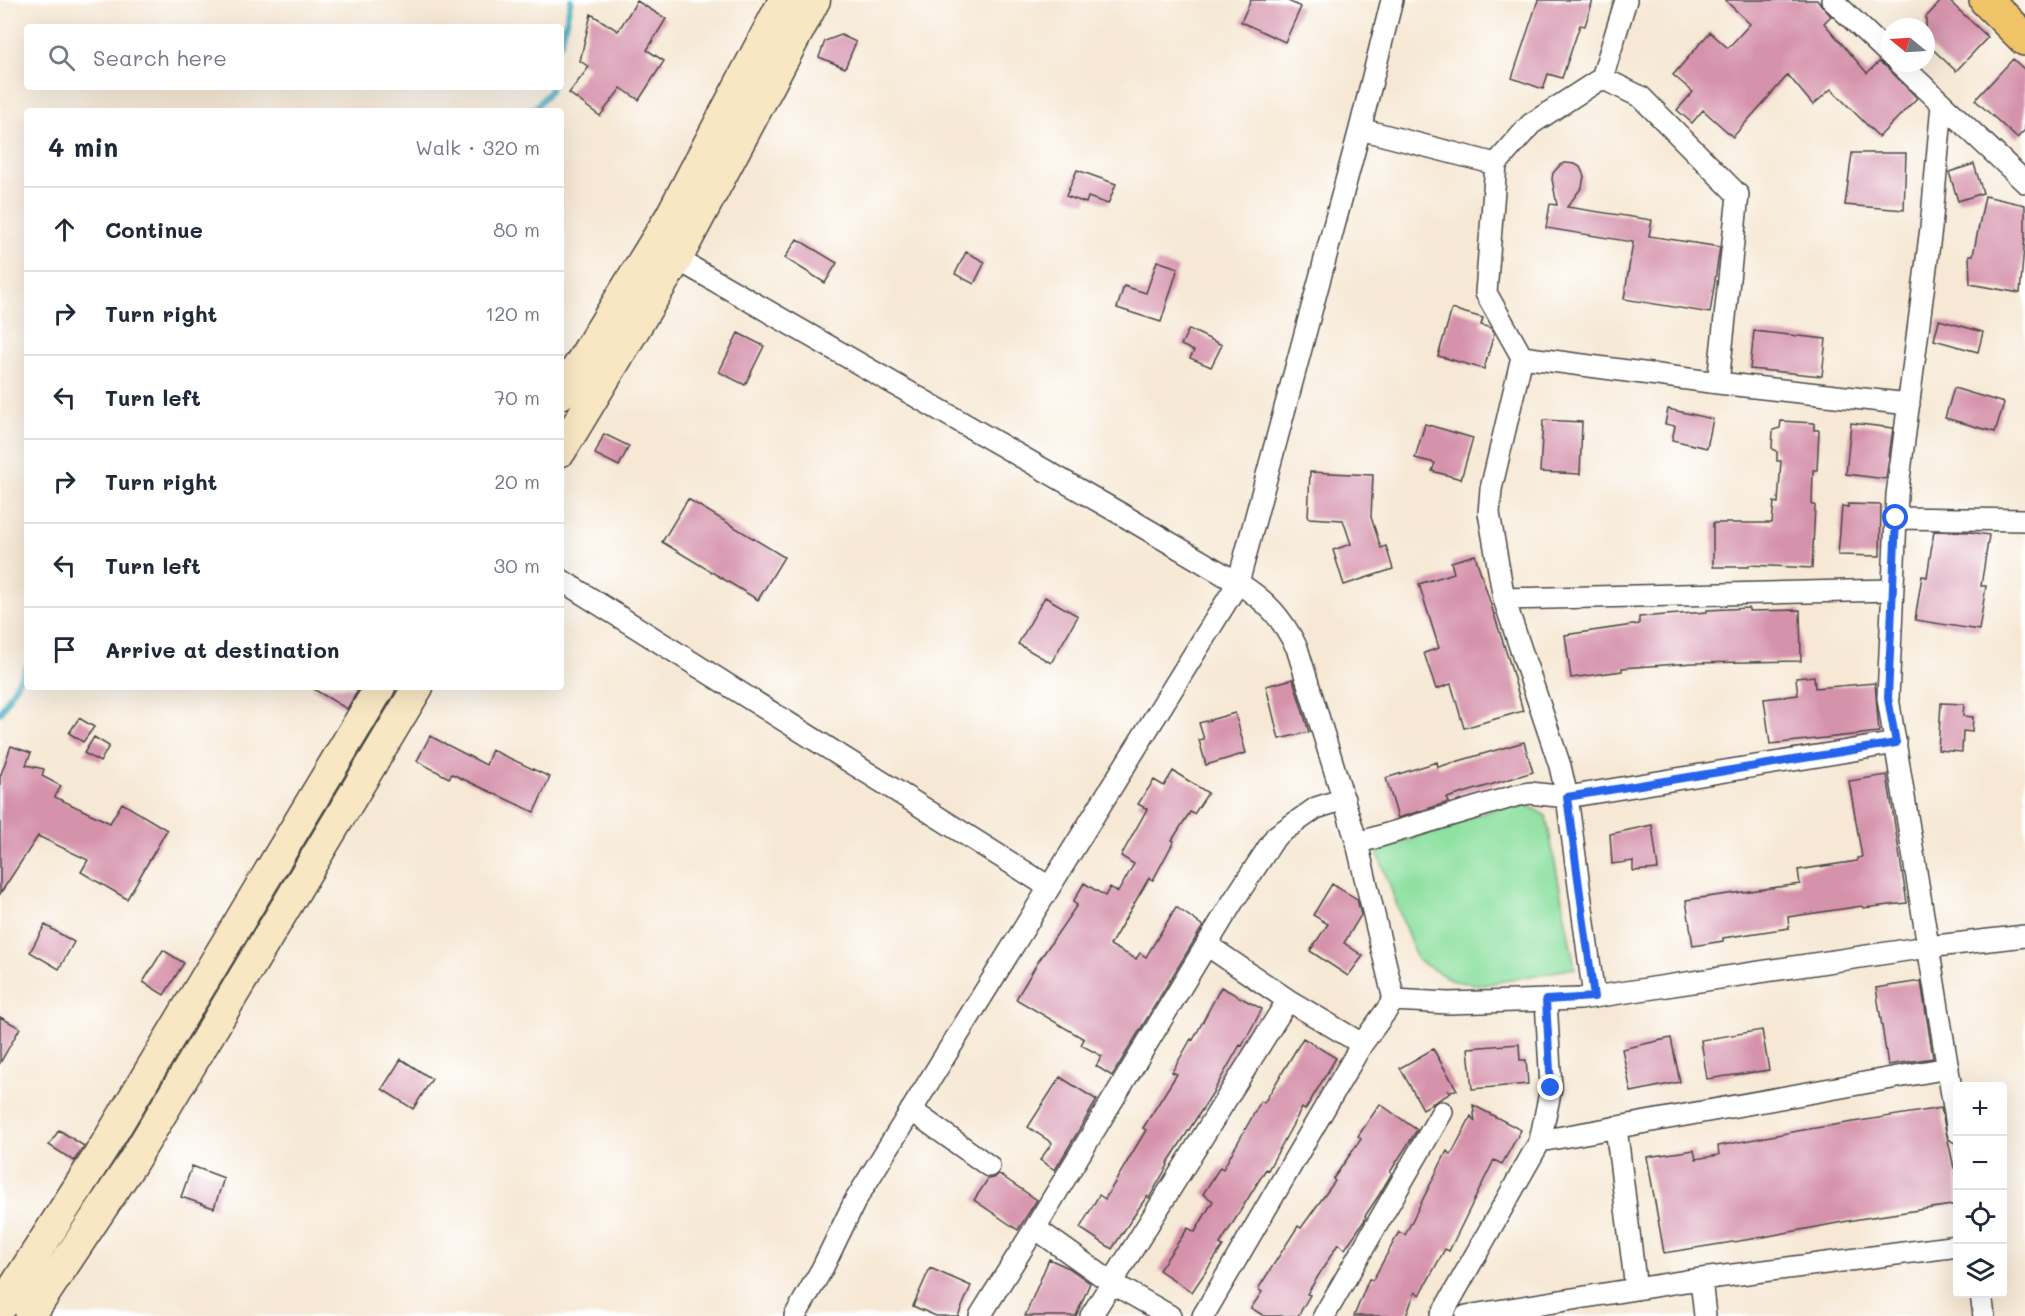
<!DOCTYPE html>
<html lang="en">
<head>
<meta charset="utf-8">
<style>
  body { margin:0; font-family:Mali,sans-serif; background:#f6f6f7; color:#1f2937 }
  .controls { position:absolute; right:18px; bottom:18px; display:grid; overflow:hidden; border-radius:6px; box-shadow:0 6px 24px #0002 }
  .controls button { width:54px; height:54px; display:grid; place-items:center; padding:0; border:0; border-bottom:2px solid #e0e1e3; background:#fff; color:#1f2937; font:30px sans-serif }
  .compass { position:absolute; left:1881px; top:18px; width:54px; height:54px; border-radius:50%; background:#fff; box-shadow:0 6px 24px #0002; rotate:288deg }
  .stop { position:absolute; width:18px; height:18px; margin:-14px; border:4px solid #2563eb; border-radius:50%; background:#fff }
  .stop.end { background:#2563eb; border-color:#fff; box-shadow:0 2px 6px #0008 }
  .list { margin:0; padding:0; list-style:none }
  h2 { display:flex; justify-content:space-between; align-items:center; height:78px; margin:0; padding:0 24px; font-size:26px }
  h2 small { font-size:20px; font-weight:400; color:#747a83 }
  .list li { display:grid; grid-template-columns:39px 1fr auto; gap:18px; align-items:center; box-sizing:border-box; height:84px; padding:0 24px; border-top:2px solid #e0e1e3 }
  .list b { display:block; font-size:22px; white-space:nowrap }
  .list em { font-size:20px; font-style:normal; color:#747a83 }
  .icon { flex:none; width:33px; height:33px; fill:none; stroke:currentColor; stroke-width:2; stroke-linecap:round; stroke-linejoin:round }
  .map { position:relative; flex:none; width:2025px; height:1316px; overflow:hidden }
  .search { position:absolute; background:#fff; box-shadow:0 6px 24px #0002; left:24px; top:24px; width:540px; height:66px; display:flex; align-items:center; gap:15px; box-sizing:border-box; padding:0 21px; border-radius:6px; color:#747a83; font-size:22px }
  .panel { position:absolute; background:#fff; box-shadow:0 6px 24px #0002; left:24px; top:108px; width:540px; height:582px; border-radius:6px }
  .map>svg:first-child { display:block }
  .green { fill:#8ee0a1; stroke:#5c8666; stroke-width:1.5 }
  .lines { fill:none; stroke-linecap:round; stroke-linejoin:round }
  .stream { stroke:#3ba9b9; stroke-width:6 }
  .building { fill:#d592ab }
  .minor-casing { stroke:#494744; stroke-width:24 }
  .secondary-casing { stroke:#494744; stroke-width:33 }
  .primary-casing { stroke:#494744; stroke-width:36 }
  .minor { stroke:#fff; stroke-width:21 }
  .secondary { stroke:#f9e7c3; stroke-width:30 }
  .primary { stroke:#f1c369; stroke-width:33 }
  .route { stroke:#2563eb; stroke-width:8 }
</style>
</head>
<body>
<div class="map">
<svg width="2025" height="1316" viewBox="0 0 2025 1316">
  <rect width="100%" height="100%" fill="#fff"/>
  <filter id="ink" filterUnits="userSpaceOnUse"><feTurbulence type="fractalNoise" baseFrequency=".0167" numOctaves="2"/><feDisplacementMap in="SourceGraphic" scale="12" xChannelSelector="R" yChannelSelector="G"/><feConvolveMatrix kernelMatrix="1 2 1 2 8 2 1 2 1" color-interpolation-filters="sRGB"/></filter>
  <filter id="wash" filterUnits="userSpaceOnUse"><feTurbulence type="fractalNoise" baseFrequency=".008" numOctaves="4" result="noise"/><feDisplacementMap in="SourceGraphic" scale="24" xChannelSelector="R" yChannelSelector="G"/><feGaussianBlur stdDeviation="1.35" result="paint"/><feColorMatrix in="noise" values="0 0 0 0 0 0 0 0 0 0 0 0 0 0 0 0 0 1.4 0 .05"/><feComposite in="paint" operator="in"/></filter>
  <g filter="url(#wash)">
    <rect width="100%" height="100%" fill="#f6e8d4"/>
    <path class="green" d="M1519,800L1546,816L1575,968L1482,985L1453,981L1417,960L1377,851Z"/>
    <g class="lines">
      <path class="stream" d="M561,43L571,0
        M532,111L550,91L551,87
        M0,713L27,666"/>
    </g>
    <g id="blocks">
      <path class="building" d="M1251,0H1286L1301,7L1285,42L1241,22Z
        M1538,0H1593L1585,26L1580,25L1562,78L1548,74L1543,89L1512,78Z
        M1725,0H1817L1831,16L1824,23L1867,73L1879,62L1887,67L1917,98L1879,137L1831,89L1813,105L1788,75L1733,137L1703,110L1692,123L1677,110L1693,92L1673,75L1710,32L1728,48L1750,24Z
        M1942,0H1948L1988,37L1956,71L1926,43V17Z
        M637,1L666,19L647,50L664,61L639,100L621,88L600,116L569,93L589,67L580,61L591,14L618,31Z
        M841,35L856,42L845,68L819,57L825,41Z
        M2013,59L2025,70V130L2017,138L1975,100Z
        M1852,153H1906L1904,210L1845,205Z
        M1565,163L1575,164L1580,167L1584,176L1582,187L1567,207L1652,220L1649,236L1720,247L1710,313L1624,299L1633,242L1546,228L1550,204L1557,205L1552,179L1553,173L1560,165Z
        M1974,164L1983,193L1958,201L1949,172Z
        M1077,170L1116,184L1108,204L1088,197L1086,203L1066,196Z
        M1985,196L2025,205V236L2020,293L1970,284L1969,255H1973Z
        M797,239L837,263L825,283L785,258Z
        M966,252L985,262L974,284L955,274Z
        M1157,261L1178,268L1161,322L1117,308L1124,286L1146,293Z
        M1452,309L1483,318L1481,325L1491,328L1494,334L1484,369L1438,356Z
        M1939,320L1983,332L1978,352L1934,340Z
        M1189,329L1222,345L1211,367L1190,358L1194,351L1181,345Z
        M1754,331L1826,339L1822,376L1750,369Z
        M738,333L764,346L745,385L719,372Z
        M1954,388L2004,403L1995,432L1945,418Z
        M1668,409L1713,419L1707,448L1672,440L1675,426L1665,424Z
        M1543,420L1582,422L1580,474L1540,472Z
        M1781,421L1814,423V430H1819L1817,470H1813L1812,505H1815L1812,568L1749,565V567H1713V523H1772L1774,502L1778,503L1781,461H1777V452L1772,448L1773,430L1780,428Z
        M1851,423L1893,428L1886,479L1846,474Z
        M1425,424L1473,438L1461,479L1432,471L1435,463L1415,458Z
        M604,434L629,446L619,466L595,454Z
        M1310,472L1373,475L1371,517L1381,548L1386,546L1393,569L1344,585L1333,550L1351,544L1343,520L1308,518Z
        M688,499L784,557L758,600L662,542Z
        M1848,504L1881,505L1880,556L1838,555L1842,506L1848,507Z
        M1934,531L1970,532L1989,535L1981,586H1986L1979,630L1915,620L1922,576L1927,577Z
        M1475,555L1510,664L1523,711L1464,728L1451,684L1436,689L1424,653L1439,648L1419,584L1454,573L1451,562Z
        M1045,597L1078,616L1051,663L1018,644Z
        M1749,608V611L1800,610L1801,661L1693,663L1622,668V671L1571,678L1565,635L1639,624V617L1707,612V610Z
        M1814,676L1815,688L1875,683L1879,732L1770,744L1764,699L1798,695L1796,678Z
        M1293,679L1309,732L1279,739L1266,686Z
        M310,687H360L347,709Z
        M1941,703L1964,704L1963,716L1973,717L1972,732L1963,731L1962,752L1938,750Z
        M1235,713L1246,753L1206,765L1199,740L1204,739L1199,723Z
        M79,718L94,727L83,742L69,733Z
        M430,736L486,765L492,750L550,777L534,812L452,774L449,778L417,761Z
        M94,737L109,746L100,762L84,753Z
        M1524,742L1533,772L1447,798L1449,802L1398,818L1386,778L1437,762L1438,767Z
        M11,746L31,753L26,765L44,769L42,776L61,786L55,797L110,823L122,803L167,830L127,899L81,872L88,860L38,836L0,894V777Z
        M1173,771L1208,793L1194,814L1190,812L1172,840L1174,841L1153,880L1149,878L1110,945L1136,959L1140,953L1146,957L1176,907L1203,926L1112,1076L1096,1066L1102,1056L1081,1045L1084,1039L1016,999L1038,962L1077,905L1073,902L1084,883L1105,896L1110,887L1118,892L1134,864L1121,856L1147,809L1138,804L1154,780L1164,786Z
        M1887,775L1907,903L1863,908L1862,906L1788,917L1789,928L1723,938V941L1693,946L1686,900L1800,884L1798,870L1857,861V858L1862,857L1849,781Z
        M1652,825L1658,869L1633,871V861L1612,864L1610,834Z
        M1332,884L1357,899L1361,915L1344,943L1363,956L1348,976L1310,951L1328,924L1313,915Z
        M45,925L74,942L59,969L30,952Z
        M163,950L184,963L164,995L143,982Z
        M1921,981L1933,1058L1888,1065L1876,988Z
        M1221,987L1262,1009L1242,1046L1240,1045L1212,1094L1167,1164L1168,1165L1149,1198L1147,1196L1112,1249L1080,1228L1099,1195L1105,1199L1146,1130L1143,1128L1177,1074L1172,1072L1191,1039L1193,1040Z
        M0,1017L20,1028L0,1063Z
        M1762,1030L1769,1070L1707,1079L1701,1040Z
        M1303,1038L1336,1058L1305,1110L1302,1108L1268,1170L1266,1169L1220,1244L1223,1246L1192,1292L1159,1270L1188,1228L1195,1232L1213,1201L1203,1194L1220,1167L1223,1169L1261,1101L1264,1103Z
        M1671,1038L1680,1082L1631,1092L1622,1049Z
        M1519,1044L1520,1060H1526L1528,1084L1472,1089L1468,1048Z
        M1433,1049L1457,1090L1448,1091L1451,1093L1423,1109L1400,1068Z
        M401,1059L432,1079L413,1109L382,1089Z
        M1060,1077L1097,1100L1055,1170L1040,1160L1052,1143L1028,1127Z
        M1380,1104L1417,1130L1390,1172L1392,1173L1379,1195L1365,1216L1366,1217L1364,1221L1345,1249L1338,1244L1307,1294L1310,1295L1298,1316H1264L1251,1308L1262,1292L1258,1289L1298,1226L1301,1228L1335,1181L1333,1179L1361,1139L1358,1136Z
        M1473,1105L1521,1130L1502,1164L1494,1160L1449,1251L1445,1249L1420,1295L1415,1292L1406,1316H1354L1369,1279L1373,1280L1399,1232L1405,1235L1447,1151L1451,1155L1471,1116L1475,1122Z
        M1941,1108L1954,1168H1956L1958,1204L1859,1219L1758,1238L1664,1253L1647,1157L1694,1150L1696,1159L1719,1155L1718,1146L1803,1130Z
        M59,1130L84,1146L74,1161L49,1145Z
        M192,1166L224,1178L214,1208L181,1197Z
        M999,1174L1037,1200L1018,1230L974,1200L988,1179L994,1178Z
        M1049,1259L1069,1268L1090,1283L1076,1316H1025Z
        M930,1268L971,1286L958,1316H936L913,1306Z"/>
    </g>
  </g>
  <g filter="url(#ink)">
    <use href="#blocks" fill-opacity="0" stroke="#494744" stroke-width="1.5"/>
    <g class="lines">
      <g class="minor-casing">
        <path id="minor" d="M1392,0L1360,129L1238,583C1267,601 1282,618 1297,648L1357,843L1394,1000L1448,1003L1580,999L1927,947L2025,936
          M1626,0L1602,78L1531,124L1496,164L1486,293L1522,357L1491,489L1489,513L1504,599L1560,766L1567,797L1896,743
          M1832,0L1890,55
          M1899,63L2025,182
          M1602,78L1641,97L1738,195L1718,383
          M1942,104L1931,228L1897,495L1888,698L1958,1132
          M1360,129L1496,164
          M677,259L1121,514L1238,583L855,1201L822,1269L795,1316
          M1522,357L1718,383L1909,404
          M1896,518L2025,520
          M561,580L1049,887
          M1504,599L1892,590
          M1357,843L1515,796L1530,793L1567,797L1594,997
          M1207,945L1288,1000L1362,1044
          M911,1110L989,1166
          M1616,1127L1636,1289
          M1540,1141L1948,1068
          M1035,1228L1112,1283L1170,1316
          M1701,1279L1705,1316
          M1981,1294L1984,1316
          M980,1316L1035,1228L1232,903L1276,836L1316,808L1344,799
          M1091,1316L1288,1000
          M1203,1316L1362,1044L1394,1000
          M1324,1316L1442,1112
          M1441,1316L1540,1141L1551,1088L1546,1000
          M1466,1316L1686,1281L1958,1246"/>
      </g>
      <g class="secondary-casing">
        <path id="secondary" d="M561,394L670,217L784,0
          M561,451L677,259L815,0
          M0,1309L104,1147L380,687
          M30,1316L132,1163L418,687"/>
      </g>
      <g class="primary-casing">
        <path id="primary" d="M1986,0L2025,39"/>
      </g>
      <use href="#minor" class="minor"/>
      <use href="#secondary" class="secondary"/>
      <use href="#primary" class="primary"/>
    </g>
  </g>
  <g class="lines" filter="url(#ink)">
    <path class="route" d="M1551,1088L1546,1000L1594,997L1567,797L1896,743L1888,698L1896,518"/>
  </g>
</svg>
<div class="controls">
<button>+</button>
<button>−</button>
<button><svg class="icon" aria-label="locate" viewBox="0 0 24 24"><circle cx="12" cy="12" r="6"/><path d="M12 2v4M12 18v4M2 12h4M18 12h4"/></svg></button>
<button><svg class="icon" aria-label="layers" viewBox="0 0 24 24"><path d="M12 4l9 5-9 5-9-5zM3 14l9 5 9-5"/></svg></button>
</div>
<svg class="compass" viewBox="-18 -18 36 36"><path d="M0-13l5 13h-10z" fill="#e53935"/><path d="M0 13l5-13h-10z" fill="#747a83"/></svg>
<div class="stop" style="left:1896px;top:518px"></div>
<div class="stop end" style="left:1551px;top:1088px"></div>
<div class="search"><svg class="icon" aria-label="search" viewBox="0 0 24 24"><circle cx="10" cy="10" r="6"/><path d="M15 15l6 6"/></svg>Search here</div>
<section class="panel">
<h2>4 min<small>Walk · 320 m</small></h2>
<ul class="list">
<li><svg class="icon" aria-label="ahead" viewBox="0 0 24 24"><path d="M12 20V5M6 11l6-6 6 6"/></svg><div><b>Continue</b></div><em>80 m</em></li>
<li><svg class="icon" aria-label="right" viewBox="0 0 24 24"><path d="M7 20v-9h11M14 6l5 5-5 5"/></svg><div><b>Turn right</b></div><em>120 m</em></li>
<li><svg class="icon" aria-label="left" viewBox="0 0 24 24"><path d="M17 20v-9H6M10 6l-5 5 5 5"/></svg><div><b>Turn left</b></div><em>70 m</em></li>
<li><svg class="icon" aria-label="right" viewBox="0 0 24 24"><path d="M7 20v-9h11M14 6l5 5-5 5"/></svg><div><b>Turn right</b></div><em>20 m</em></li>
<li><svg class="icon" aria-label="left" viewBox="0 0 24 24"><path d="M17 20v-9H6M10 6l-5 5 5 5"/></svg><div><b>Turn left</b></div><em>30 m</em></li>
<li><svg class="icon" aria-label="arrive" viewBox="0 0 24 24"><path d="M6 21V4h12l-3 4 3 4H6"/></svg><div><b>Arrive at destination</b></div></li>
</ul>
</section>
</div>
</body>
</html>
